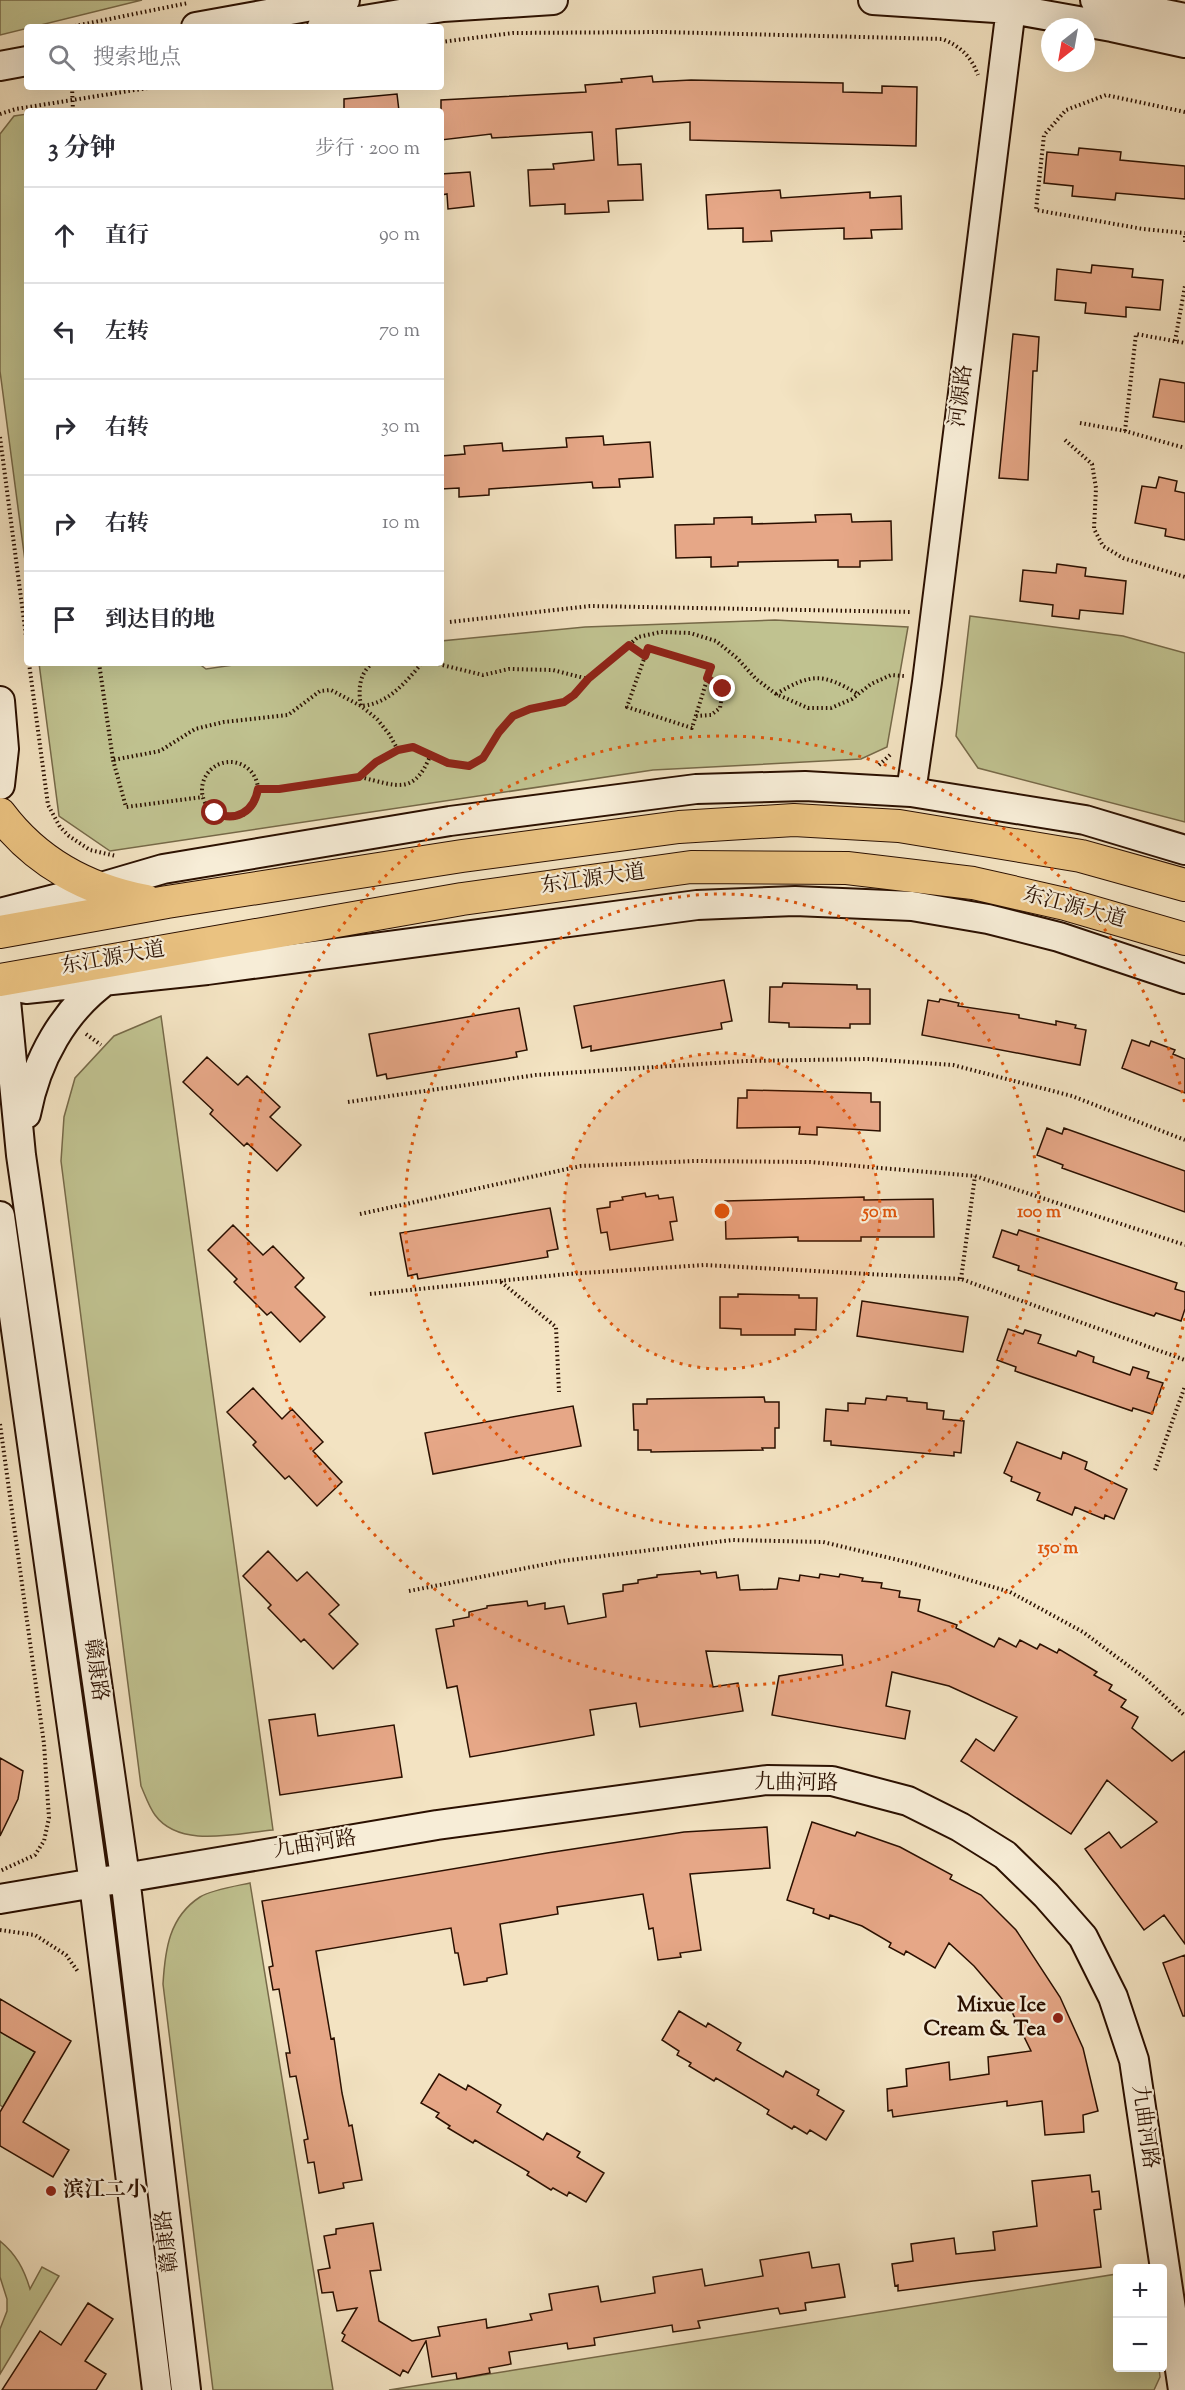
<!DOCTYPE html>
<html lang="zh">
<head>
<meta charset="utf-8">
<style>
  body { margin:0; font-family:"Sorts Mill Goudy","Noto Serif SC",serif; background:#f7f7f7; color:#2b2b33 }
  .controls { position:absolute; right:18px; bottom:18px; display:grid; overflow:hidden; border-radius:6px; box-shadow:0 6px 24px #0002 }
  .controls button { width:54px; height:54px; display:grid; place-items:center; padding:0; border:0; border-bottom:2px solid #e1e1e2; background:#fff; color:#2b2b33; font:30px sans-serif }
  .compass { position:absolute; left:1041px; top:18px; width:54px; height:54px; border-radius:50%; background:#fff; box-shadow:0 6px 24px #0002; rotate:211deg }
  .stop { position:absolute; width:18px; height:18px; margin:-14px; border:4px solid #8f2418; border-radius:50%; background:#fff }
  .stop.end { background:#8f2418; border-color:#fff; box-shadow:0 2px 6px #0008 }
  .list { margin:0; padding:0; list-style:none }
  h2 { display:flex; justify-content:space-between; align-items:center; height:78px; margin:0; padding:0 24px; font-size:26px }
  h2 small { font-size:20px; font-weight:400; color:#7c7c81 }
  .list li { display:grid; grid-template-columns:39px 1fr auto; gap:18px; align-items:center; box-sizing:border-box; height:96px; padding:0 24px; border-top:2px solid #e1e1e2 }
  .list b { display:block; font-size:22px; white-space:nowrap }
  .list em { font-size:20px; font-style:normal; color:#7c7c81 }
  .icon { flex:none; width:33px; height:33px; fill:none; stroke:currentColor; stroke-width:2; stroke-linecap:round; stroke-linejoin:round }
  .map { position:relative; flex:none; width:1185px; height:2390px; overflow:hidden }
  .search { position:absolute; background:#fff; box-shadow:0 6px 24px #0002; left:24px; top:24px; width:420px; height:66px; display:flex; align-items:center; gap:15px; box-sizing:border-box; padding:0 21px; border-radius:6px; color:#7c7c81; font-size:22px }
  .panel { position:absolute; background:#fff; box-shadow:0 6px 24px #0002; left:24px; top:108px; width:420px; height:558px; border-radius:6px }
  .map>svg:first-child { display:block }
  .green { fill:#c0c290; stroke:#766948; stroke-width:1.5 }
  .building { fill:#e6a787; stroke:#2b1000; stroke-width:1.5 }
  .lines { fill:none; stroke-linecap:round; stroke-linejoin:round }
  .secondary-casing { stroke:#2b1000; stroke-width:32 }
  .primary-casing { stroke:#2b1000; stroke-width:34 }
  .path { stroke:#2b1000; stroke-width:4; stroke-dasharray:1.5 3; stroke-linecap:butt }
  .secondary { stroke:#f7edd7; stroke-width:28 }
  .primary { stroke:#eac281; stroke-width:32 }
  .route { stroke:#8f2418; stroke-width:8 }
  .ring { fill:none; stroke:#df550b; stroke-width:3; stroke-dasharray:3 6 }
  .poi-dot { fill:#8f2418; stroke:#f7edd7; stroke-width:2 }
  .labels { text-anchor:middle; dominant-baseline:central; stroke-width:4.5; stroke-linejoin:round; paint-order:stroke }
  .street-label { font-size:21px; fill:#2b1000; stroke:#f7edd7 }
  .poi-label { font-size:21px; font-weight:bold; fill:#2b1000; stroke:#f7edd7; text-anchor:end }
  .centre { fill:#df550b; stroke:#f7edd7; stroke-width:3 }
  .ring-label { font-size:18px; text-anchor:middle; font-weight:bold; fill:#df550b; stroke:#f7edd7; stroke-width:4.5; stroke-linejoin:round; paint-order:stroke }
</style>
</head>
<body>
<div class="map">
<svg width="1185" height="2390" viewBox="0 0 1185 2390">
  <rect width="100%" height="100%" fill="#f3e3c2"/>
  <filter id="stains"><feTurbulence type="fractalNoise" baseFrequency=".00333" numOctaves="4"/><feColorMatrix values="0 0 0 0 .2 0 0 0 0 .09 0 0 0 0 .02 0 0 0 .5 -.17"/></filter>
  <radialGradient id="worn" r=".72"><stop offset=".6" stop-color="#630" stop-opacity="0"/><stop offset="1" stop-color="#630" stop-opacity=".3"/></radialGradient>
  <path class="green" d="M0,0H142L0,35Z
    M27,114V576L0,371V134L14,116Z
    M970,616L1123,636L1185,653V822L978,768L956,736Z
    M775,620L908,627L887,747L861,759L653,770L110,851L59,816L39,663H198L206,669L247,663H441V641L585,627Z
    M161,1016L273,1830C237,1833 180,1849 155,1815C149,1807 145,1795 141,1786L61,1161L64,1117L75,1078L114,1036Z
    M250,1883L333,2390H213L163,1984C165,1950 169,1917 200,1897C211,1890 236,1886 250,1883Z
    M0,2032L35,2052L3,2107L0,2105Z
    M0,2241C16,2254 24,2269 30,2289L42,2267L59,2276L0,2374V2329L7,2311V2299L0,2277Z
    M1117,2274L1118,2368H1159L1160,2377L1154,2390H389Z"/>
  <path class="building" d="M652,76L653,82L691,80L843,83V92L882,93V86L917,87L916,146L690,140V122L616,129L618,165L641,164L643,200L608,201L609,212L565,214V204L530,206L528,170L554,169L553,164L594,160L592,132L492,138L491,134L441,140V100L586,92L585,85L622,82L621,79Z
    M397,94L399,111H344V99Z
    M1079,148L1121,152L1120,160L1185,166V199L1116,193L1115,200L1072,196L1073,186L1044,183L1047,152L1078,155Z
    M470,172L474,206L448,209L447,194L441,195V174Z
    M780,190L781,198L870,192V198L901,196L902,229L871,230L872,238L844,239V228L771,231L772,241L743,242V228L708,229L706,195Z
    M1092,265L1133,269L1132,277L1163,280L1160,310L1126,307V317L1085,313L1086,303L1055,300L1057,269L1091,273Z
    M1013,334L1039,337L1037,371H1033L1028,480L999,478Z
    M1160,379L1185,383V422L1153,417Z
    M603,436L604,445L650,442L653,477L619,479L620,487L593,488L592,482L489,489V495L459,497V488L441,489V456L465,454L464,446L502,443L503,451L567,447L566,438Z
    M1159,477L1177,481L1175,491L1185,493V540L1165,536L1166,529L1135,523L1142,486L1156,488Z
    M851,514L852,522L891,521L892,560L860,561V567H838V560L738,562V566L711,567V557L676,558L675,525L714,524V518L752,517V524L816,522L815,515Z
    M1057,564L1086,568L1085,576L1126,581L1123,614L1080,610L1079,619L1052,616L1053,605L1020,601L1023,570L1056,573Z
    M724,980L732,1021L721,1023L722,1029L591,1051V1046L582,1048L574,1006Z
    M783,983L857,985V989H870V1024H850V1028L789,1027V1023L769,1022L770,987H782Z
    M940,999L959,1003L958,1006L1019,1015V1018L1056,1025V1021L1076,1025L1075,1028L1086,1030L1080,1065L922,1035L928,1000L939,1002Z
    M519,1008L527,1050L516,1052L517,1057L387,1079L386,1074L377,1076L369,1034Z
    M1132,1040L1149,1046L1151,1041L1175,1050L1173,1054L1185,1059V1093L1122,1068Z
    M207,1057L238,1085L247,1076L280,1107L270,1117L301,1145L277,1171L247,1143L244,1146L210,1114L213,1110L183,1082Z
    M747,1090L871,1093V1102H880V1131L817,1127V1135L799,1134L800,1127L737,1128L738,1098H747Z
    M1047,1128L1062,1134L1064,1128L1185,1171V1212L1062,1168L1063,1165L1037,1155Z
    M645,1193L646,1197L658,1195L659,1199L673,1197L677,1221L670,1222L673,1240L610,1250L607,1232L601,1233L597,1209L610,1207V1202L623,1200L622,1197Z
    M864,1197V1200L933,1199L934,1237H861V1241H798V1237L726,1239L725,1201Z
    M550,1208L558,1249L547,1251L548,1257L418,1279L417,1274L408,1276L400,1233Z
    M233,1225L263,1255L273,1246L304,1278L295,1287L325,1317L300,1342L271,1312L267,1315L234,1282L237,1279L208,1250Z
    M1002,1230L1017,1235L1019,1230L1177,1283L1175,1289L1185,1292V1309L1181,1321L1156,1313L1154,1316L1111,1302L1018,1270L1019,1266L993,1257Z
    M738,1294L799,1295V1298H817L816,1330L795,1329V1335H741V1329L720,1328V1297H738Z
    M862,1301L968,1317L963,1352L857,1336Z
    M1008,1329L1023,1334L1025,1330L1041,1335L1038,1343L1076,1356L1078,1351L1094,1357L1093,1362L1130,1375L1133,1367L1149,1372L1147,1378L1163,1383L1152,1414L1133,1408L1132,1411L1015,1371L1016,1367L997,1360Z
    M253,1388L282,1419L292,1409L323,1442L313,1451L342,1482L317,1506L289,1476L285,1479L253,1445L256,1442L227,1412Z
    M887,1396L907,1398V1401L927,1403V1409L944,1411L943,1419L964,1421L961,1453L954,1452V1456L887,1450L831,1445V1441H824L826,1409L848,1411V1403L865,1404L866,1398L886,1400Z
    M764,1397L765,1402H779V1428H775V1448H762L763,1450L651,1452V1450H638V1430H634L633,1404H647V1399Z
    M573,1406L581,1446L433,1474L425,1433Z
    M1017,1442L1061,1459L1063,1452L1087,1462L1085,1469L1127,1489L1114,1519L1105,1515L1104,1519L1075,1507L1072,1515L1037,1500L1040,1493L1011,1481L1012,1477L1004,1473Z
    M268,1551L297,1581L307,1572L339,1605L329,1614L358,1644L333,1669L304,1639L301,1642L268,1608L271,1605L243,1576Z
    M700,1571L701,1574L716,1572L717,1578L738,1575L740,1590L777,1589L779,1578L799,1581L800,1575L819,1578L820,1574L839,1577L840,1574L863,1578L862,1581L882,1583L881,1588L900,1591L899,1597L920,1600L918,1611L957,1625L956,1628L994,1647L999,1638L1016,1647L1020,1640L1037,1649L1040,1644L1057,1653L1059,1649L1097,1672L1094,1675L1112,1685L1109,1690L1126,1700L1121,1707L1138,1717L1132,1728L1172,1761L1185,1751V1944L1164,1915L1144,1930L1085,1849L1109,1832L1121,1848L1157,1822L1107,1780L1071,1834L961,1761L976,1739L994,1751L1017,1717L949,1686L892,1672L886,1706L910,1711L905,1739L772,1715L779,1676L843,1665L842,1655L706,1651L713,1687L738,1683L743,1711L640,1727L636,1703L590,1710L594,1735L470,1757L457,1686L447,1688L436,1629L454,1626L453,1620L469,1617V1612L487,1608V1606L527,1601L528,1606L545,1603V1609L564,1606L568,1624L606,1617L603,1594L623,1591V1585L638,1583V1580L657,1577V1575Z
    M315,1714L318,1736L394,1725L402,1777L280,1795L269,1720Z
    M0,1758L23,1771L18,1799L0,1836Z
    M812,1822L855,1836L857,1832L900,1847L952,1875L950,1879L981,1895L1016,1930L1060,1997L1083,2048L1098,2111L1083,2115L1084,2132L1045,2135L1042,2101L1007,2106V2101L893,2117L892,2110L888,2111L887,2089L907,2086L906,2069L949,2062L950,2080L989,2074L988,2057L1031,2051L1010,2008L974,1966L949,1943L935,1968L906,1951L904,1955L889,1947L891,1943L862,1926L830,1915L829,1919L813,1913L814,1909L787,1900Z
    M767,1827L770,1868L690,1874L701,1950L680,1953L681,1957L658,1960L653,1928L649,1929L643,1894L557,1907L558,1914L500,1924L507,1974L487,1978V1981L464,1985L458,1953H455L451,1928L316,1951L331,2039L334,2038L342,2093L349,2126L352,2125L362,2180L343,2183L344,2188L319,2193L314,2162L308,2163L304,2140L308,2139L296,2076L290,2077L286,2053H290L279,1989L273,1990L269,1967L273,1966L262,1901L547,1853L684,1832Z
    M1185,1955V2016H1183L1163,1963Z
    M0,1999L71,2041L23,2122L69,2150L53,2177L0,2146V2112L35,2052L0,2032Z
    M679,2011L706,2027L708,2023L741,2043L737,2050L783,2077L786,2071L819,2090L817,2095L844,2111L826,2140L810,2130L807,2134L794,2126L792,2129L767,2114L769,2110L716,2078L714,2081L689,2066L691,2063L677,2055L679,2051L662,2040Z
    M439,2074L466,2090L468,2085L501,2105L497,2112L543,2140L547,2133L580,2152L577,2157L604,2173L586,2202L569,2192L567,2196L553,2188L551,2190L527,2175L529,2172L483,2145L475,2140L473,2143L448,2128L450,2126L436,2117L439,2113L421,2103Z
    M1090,2175L1092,2192L1099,2191L1101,2209L1094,2210L1101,2267L973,2281L898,2291V2285L895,2286L892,2264L913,2261L911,2244L954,2238L956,2254L995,2250L993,2232L1037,2226L1032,2181Z
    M373,2223L381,2270L370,2271L379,2321L412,2341L440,2336L438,2327L486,2319L487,2328L532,2320L530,2314L552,2310L549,2294L598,2286L601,2302L655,2293L653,2277L702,2269L705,2286L763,2276L760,2260L809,2252L812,2268L839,2264L845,2297L805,2303L806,2310L780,2314L778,2308L698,2321L700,2328L673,2332L672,2325L594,2338L595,2345L568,2349L567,2343L509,2352L511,2364L489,2368L490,2373L457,2379L456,2373L432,2377L426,2341L408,2373L403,2370L400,2376L342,2341L345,2335L342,2333L357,2308L337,2311L333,2292L322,2293L318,2270L330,2268L324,2236L336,2234V2229Z
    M88,2303L113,2319L85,2361L106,2374L96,2390H2L40,2331L61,2345Z"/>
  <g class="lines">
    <g class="secondary-casing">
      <path id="secondary" d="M873,0L1011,9L1112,27L1185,43
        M1095,0L1185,18
        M196,27L345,0
        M322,27L443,7L553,0
        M0,66L27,61
        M0,701L4,749L0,785
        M911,792L927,682L1012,0
        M0,913L98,888L163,869L450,821L696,789L805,786L911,792L1085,820L1185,850
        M4,980L21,1155L125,1877L186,2390
        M26,989L207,970L697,905L795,901L912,906L988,919L1059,937L1185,979
        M26,1114C36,1061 63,1010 109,978
        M0,1216L94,1884L157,2390
        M0,1899L437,1825L767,1780L832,1781L908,1801L960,1827L1005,1855L1046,1895L1083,1937L1113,1997L1134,2060L1183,2390"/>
    </g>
    <g class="primary-casing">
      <path id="primary" d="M0,814C36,862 88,890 146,901
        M0,932L167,902L462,856L679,827L794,820L899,826L1081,856L1185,885
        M0,980L462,899L691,867L847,868L973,883L1065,904L1185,939"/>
    </g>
    <path class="path" d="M70,27L188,3
      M441,42L513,33L662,32L942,39C960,46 971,56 978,75
      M72,87L73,111
      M1185,112L1106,95L1066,110L1044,135L1036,210L1143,229L1185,233
      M0,114L16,109L154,87
      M1185,236V244
      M1175,341L1185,286
      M1080,423L1125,431L1185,448
      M1125,431L1136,334L1185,343
      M0,437L27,644
      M1065,440L1092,464L1096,488L1094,529L1103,546L1123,558L1185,577
      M450,622L590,606L912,612
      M629,645L645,656L648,648L711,667L692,728L627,707L645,656
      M29,663L48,805L60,827L69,836L90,850L116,856
      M99,663L113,760L160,751L195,729L224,722L288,715L320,691L331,690L361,706L377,719L389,734L398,750
      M373,663C359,673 358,690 361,706C388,704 405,683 422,663
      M434,663L483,675L509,669L553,670L588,679
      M776,694C812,673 822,673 858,694
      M696,716L711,715L720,708L723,689L707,678
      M113,760L126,807L203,797
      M202 790a28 28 0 1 1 56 0a28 28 0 1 1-56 0Z
      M879,765L891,754
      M360,777C398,786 414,796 431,754
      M258,789H279L359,777L376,762L398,750L413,747L448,763L469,766L483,758L499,732L513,716L530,709L564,702L638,637L661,632L690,633L716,641L737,658L756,679L776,694L808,708H831L852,699L871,684L891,675L904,676
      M86,1034L101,1045
      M348,1102L536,1075L745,1061L868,1059L953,1065L1072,1096L1185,1140
      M360,1214L581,1166L695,1161L810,1162L975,1176L1185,1245
      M961,1279L975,1176
      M501,1282L556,1327L559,1392
      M370,1294L568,1274L704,1265L961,1279L1185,1360
      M0,1424L44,1744L49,1818L44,1841L35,1855L0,1871
      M1155,1470L1185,1386
      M409,1591L562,1561L732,1540L823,1542L915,1564L1010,1592L1083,1632L1145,1678L1185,1716
      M0,1930L35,1935L66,1955L79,1973"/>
    <use href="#secondary" class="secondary"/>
    <use href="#primary" class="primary"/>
  </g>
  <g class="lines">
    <path class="route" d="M215,813C236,822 254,812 258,789H279L359,777L376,762L398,750L413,747L448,763L469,766L483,758L499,732L513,716L530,709L564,702L574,695L588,679L629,645L645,656L648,648L711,667L707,678L723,689"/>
  </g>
  <circle cx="722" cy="1211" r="158" fill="#df550b" fill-opacity=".12"/>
  <g class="ring">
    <circle cx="722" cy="1211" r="158"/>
    <circle cx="722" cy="1211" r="317"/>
    <path d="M1185 1318A475 475 0 1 1 1185 1104"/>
  </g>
  <g class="poi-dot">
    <circle cx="1058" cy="2018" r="6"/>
    <circle cx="51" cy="2191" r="6"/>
  </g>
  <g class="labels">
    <g class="street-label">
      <text transform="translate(962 396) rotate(-83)">河源路</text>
      <text transform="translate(593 880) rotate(-8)">东江源大道</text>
      <text transform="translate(1074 908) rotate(15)">东江源大道</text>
      <text transform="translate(113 959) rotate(-10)">东江源大道</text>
      <text transform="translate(95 1670) rotate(82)">赣康路</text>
      <text transform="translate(796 1784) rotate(1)">九曲河路</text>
      <text transform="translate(315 1845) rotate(-9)">九曲河路</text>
      <text transform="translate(1144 2127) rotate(82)">九曲河路</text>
      <text transform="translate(168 2241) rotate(-97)">赣康路</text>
    </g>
    <g class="poi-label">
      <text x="1046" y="2006">Mixue Ice<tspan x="1046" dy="24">Cream &amp; Tea</tspan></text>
      <text x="63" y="2191" text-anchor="start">滨江二小</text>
    </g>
  </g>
  <circle cx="722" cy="1211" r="9" class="centre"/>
  <g class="ring-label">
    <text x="880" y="1217">50 m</text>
    <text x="1039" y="1217">100 m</text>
    <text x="1058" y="1553">150 m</text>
  </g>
  <rect width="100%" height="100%" filter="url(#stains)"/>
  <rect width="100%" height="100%" fill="url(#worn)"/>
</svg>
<div class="controls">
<button>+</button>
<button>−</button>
</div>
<svg class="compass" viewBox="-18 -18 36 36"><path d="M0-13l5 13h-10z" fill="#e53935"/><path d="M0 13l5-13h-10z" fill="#7c7c81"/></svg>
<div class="stop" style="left:215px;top:813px"></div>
<div class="stop end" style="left:723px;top:689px"></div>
<div class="search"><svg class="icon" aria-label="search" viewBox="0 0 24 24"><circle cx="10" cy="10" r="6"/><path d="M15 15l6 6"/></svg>搜索地点</div>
<section class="panel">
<h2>3 分钟<small>步行 · 200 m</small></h2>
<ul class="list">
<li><svg class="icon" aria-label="ahead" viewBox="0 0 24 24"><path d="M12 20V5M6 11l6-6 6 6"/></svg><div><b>直行</b></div><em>90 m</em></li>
<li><svg class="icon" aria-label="left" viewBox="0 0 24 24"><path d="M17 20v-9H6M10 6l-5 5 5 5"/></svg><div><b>左转</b></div><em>70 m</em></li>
<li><svg class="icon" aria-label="right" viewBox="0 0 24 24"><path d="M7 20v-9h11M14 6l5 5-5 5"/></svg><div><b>右转</b></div><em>30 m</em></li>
<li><svg class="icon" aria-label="right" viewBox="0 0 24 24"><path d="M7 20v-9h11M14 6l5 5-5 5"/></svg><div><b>右转</b></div><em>10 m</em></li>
<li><svg class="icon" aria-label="arrive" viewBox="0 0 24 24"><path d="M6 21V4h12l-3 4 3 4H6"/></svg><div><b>到达目的地</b></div></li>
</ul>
</section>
</div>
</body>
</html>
